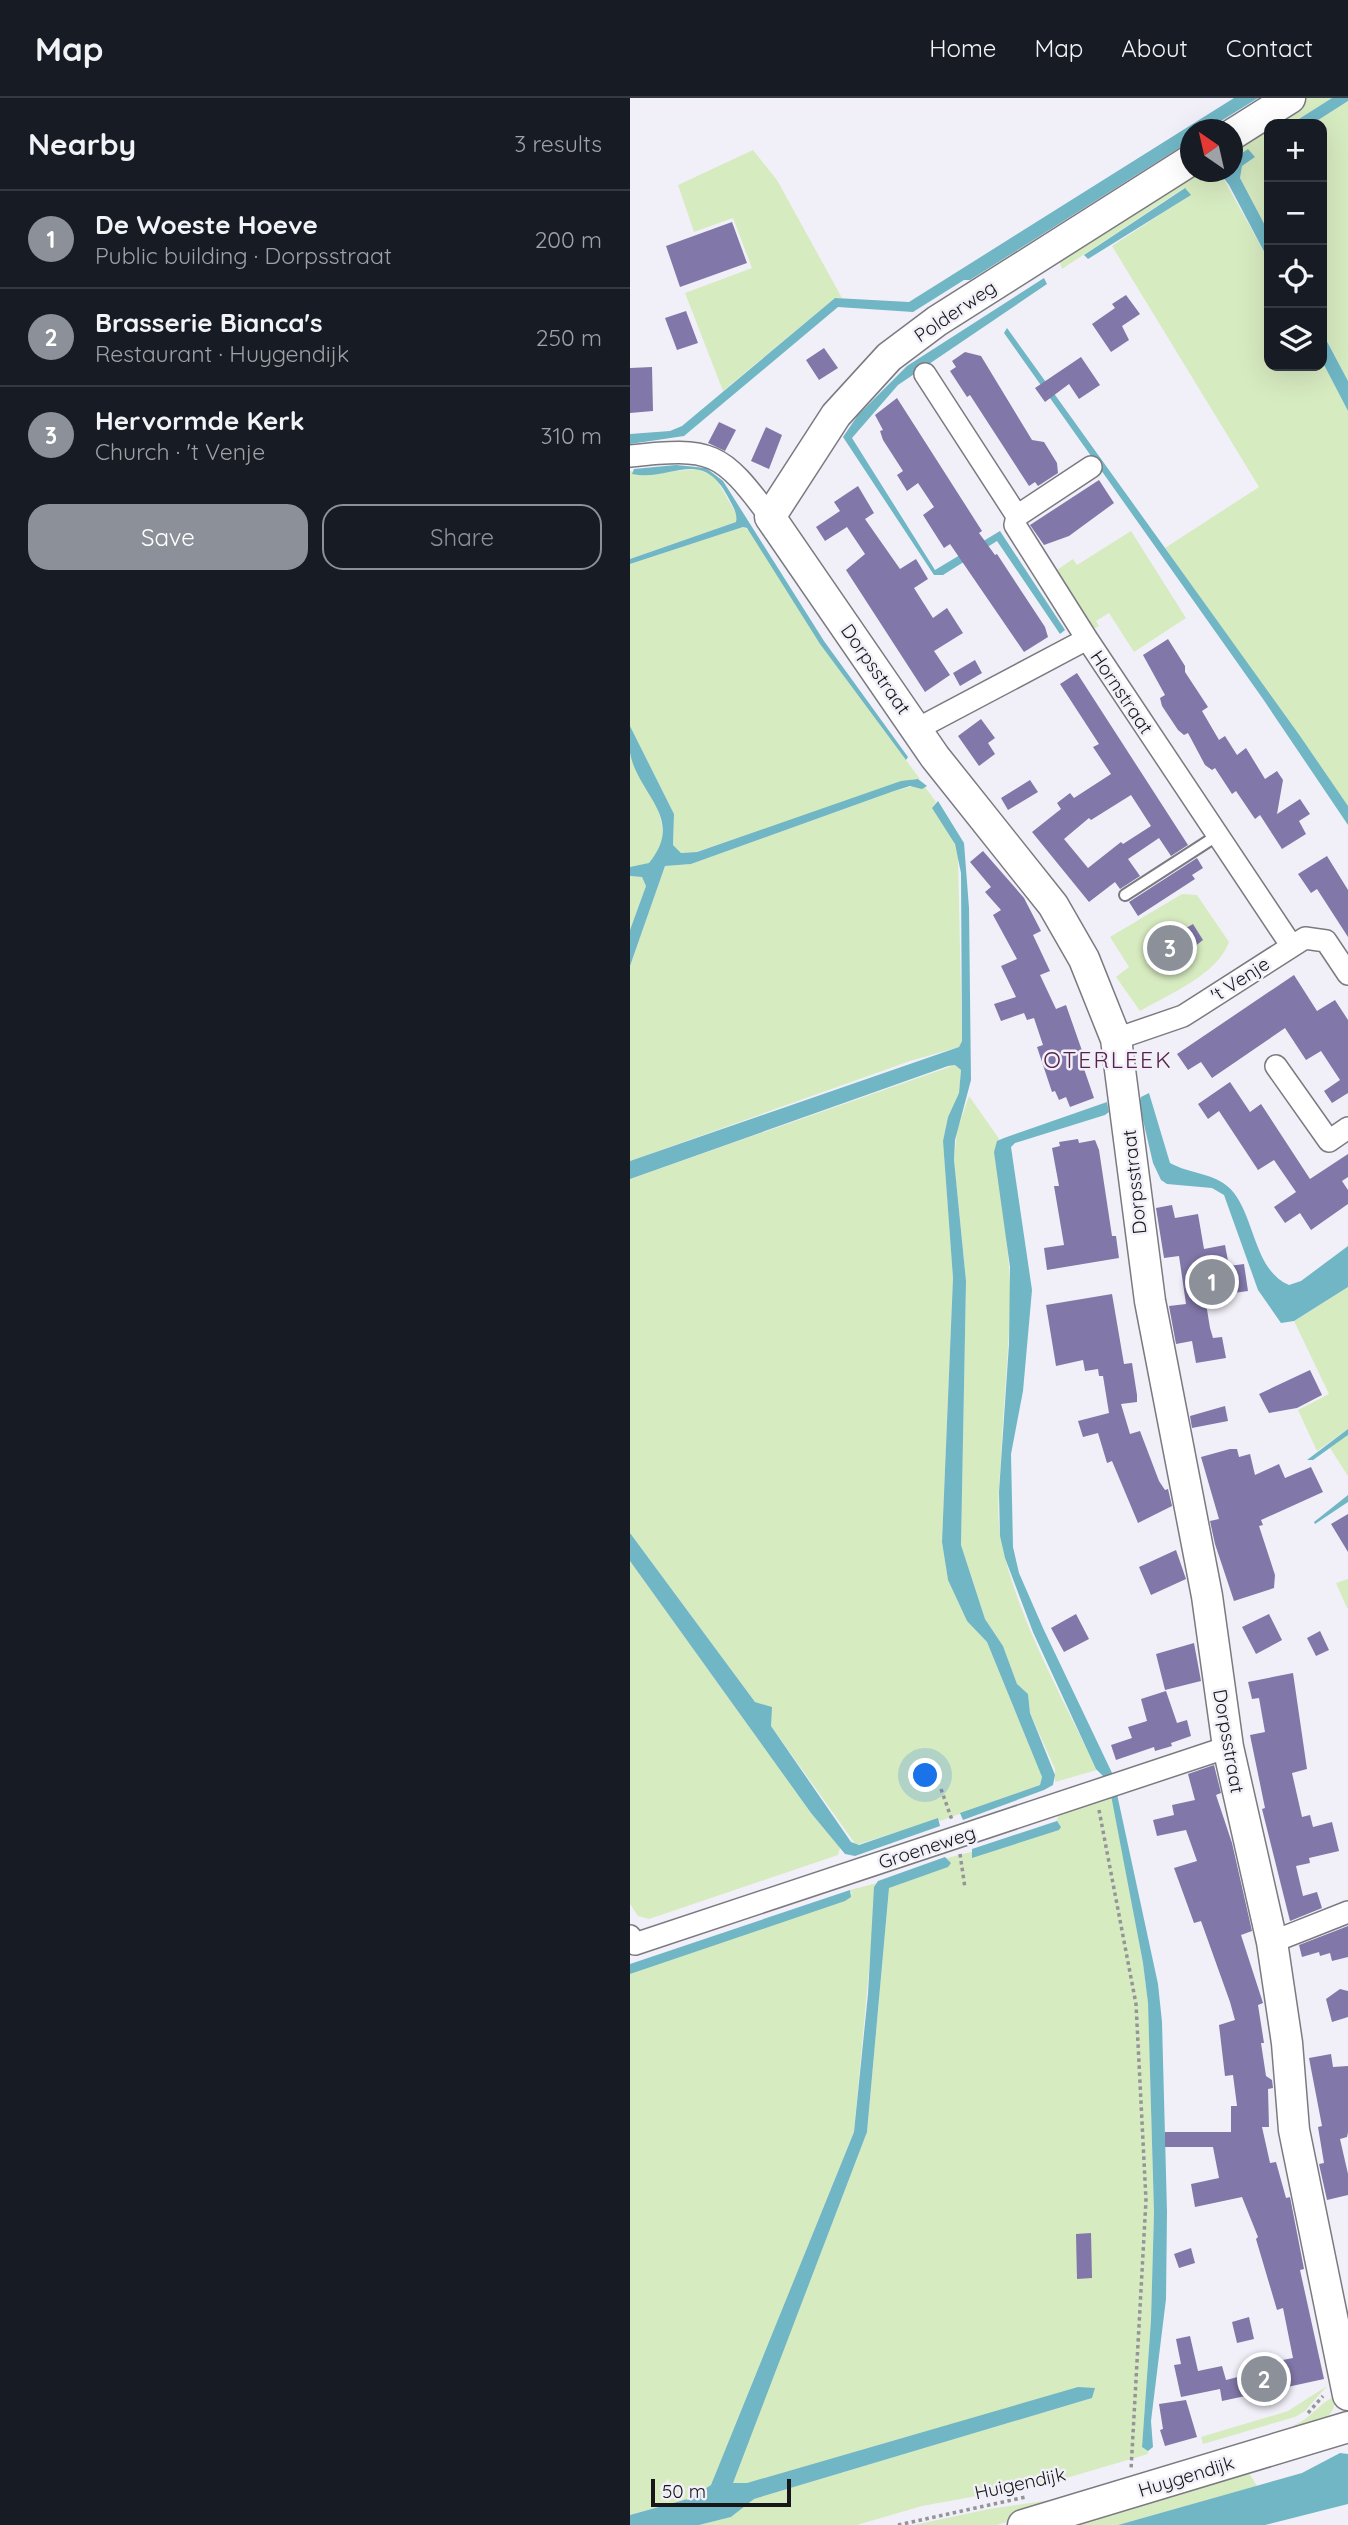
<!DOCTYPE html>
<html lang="en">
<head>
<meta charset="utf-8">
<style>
  body { margin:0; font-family:Quicksand,sans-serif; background:#242831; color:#f1f3f6 }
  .controls { position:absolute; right:21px; top:21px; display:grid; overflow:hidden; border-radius:14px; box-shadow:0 7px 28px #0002 }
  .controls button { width:63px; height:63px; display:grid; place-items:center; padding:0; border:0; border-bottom:2px solid #363941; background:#171b24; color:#f1f3f6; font:35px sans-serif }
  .compass { position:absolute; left:550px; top:21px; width:63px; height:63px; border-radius:50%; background:#171b24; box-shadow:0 7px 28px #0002; rotate:326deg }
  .scale { position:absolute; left:21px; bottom:18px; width:140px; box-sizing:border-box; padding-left:7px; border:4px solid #17171a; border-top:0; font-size:19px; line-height:24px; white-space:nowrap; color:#17171a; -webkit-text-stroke:5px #f1f0f8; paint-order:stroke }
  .you { position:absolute; left:296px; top:1678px; width:24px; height:24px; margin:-18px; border:5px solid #fff; border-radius:50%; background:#1a73e8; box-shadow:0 0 0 10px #1a73e833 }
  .badge { display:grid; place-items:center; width:46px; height:46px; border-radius:50%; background:#8c9099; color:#fff; font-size:23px; font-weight:700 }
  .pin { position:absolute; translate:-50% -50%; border:4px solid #fff; box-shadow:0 2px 7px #0006 }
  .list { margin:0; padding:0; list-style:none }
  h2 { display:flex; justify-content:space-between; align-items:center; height:91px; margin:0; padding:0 28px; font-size:30px }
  h2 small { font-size:23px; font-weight:400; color:#9ea1a6 }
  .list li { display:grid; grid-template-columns:46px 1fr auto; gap:21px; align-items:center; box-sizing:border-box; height:98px; padding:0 28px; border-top:2px solid #363941 }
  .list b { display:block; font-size:26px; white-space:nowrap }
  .list p { margin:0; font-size:23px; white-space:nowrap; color:#9ea1a6 }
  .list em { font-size:23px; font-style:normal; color:#9ea1a6 }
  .actions { display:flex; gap:14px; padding:21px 28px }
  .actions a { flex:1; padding:16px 0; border:2px solid #8c9099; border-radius:21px; text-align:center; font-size:24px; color:#8c9099 }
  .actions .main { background:#8c9099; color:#fff }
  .icon { flex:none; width:38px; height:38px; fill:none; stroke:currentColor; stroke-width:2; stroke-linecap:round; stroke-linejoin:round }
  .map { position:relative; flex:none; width:718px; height:2427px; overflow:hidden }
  header { display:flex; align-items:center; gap:42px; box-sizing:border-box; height:98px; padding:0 35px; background:#171b24; border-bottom:2px solid #363941 }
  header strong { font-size:33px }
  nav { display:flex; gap:38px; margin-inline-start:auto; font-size:24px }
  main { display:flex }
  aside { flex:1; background:#171b24 }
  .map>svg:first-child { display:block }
  .green { fill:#d7ebc0 }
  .water { fill:#70b6c5 }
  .building { fill:#8177a8; fill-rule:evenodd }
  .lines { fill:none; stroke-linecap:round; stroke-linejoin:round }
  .lane-casing { stroke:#7b7a81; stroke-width:14 }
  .street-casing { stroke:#7b7a81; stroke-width:24 }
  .secondary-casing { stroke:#7b7a81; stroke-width:33 }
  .path { stroke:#95949a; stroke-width:3.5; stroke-dasharray:3.5 3.5; stroke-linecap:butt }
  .lane { stroke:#fff; stroke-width:10 }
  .street { stroke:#fff; stroke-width:21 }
  .secondary { stroke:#fff; stroke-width:30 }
  .labels { text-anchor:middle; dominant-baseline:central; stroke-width:5; stroke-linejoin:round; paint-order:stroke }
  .street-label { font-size:19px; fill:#17171a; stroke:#f1f0f8 }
  .quarter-label { font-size:23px; letter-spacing:2px; fill:#58214c; stroke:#f1f0f8 }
</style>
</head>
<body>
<header>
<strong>Map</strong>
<nav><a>Home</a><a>Map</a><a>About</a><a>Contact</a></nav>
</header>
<main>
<aside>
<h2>Nearby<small>3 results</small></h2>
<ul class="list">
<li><span class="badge">1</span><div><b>De Woeste Hoeve</b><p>Public building · Dorpsstraat</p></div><em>200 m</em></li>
<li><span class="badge">2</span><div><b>Brasserie Bianca's</b><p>Restaurant · Huygendijk</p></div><em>250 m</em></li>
<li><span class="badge">3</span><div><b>Hervormde Kerk</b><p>Church · 't Venje</p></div><em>310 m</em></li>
</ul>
<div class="actions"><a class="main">Save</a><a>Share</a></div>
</aside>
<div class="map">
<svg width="718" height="2427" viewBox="0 0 718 2427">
  <rect width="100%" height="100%" fill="#f1f0f8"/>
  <path class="green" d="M672,0H702L661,26H639V135L610,80L612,68L625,59L618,52L603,61V44Z
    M718,3V283L692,233V26H682Z
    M123,52L147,82L212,200H205L93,293L55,195L122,170L103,120L64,134L48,87Z
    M561,74H583L574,80L592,78L639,163V268H692V263L718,313V708L535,450L629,389L482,148L560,97L554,90L432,171L429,162Z
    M67,371L85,379L107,417L106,424L0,461V373L16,376Z
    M113,429L119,432L128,445L190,546L290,681H284L66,754L51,755L43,747L44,716L0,628V466Z
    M501,433L556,520L504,554L479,515L466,523L469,528L461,532L424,474L443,461L447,467Z
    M0,656C15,687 56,741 15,768L0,769Z
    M284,688L295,689L306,704L302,710L323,741L328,759L332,943L329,949L280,963L0,1063V868L35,768L61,766L264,693Z
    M0,778L12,779L16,788L0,832Z
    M552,796L567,797L599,844C587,877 539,896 510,913L486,879L499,869L480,839Z
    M325,967L331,972L329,995L318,1019L313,1043L323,1180L312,1444L318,1482L337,1523L357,1544L412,1679L410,1687L310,1723L308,1721L226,1747L141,1628L139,1608L125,1604L0,1435V1081Z
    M339,998L370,1042L367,1043C368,1097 381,1149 380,1202C379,1256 373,1309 371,1362C369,1388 366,1416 371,1442C386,1518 434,1602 467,1672L425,1684V1671L400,1615L398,1598L387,1586L373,1548L355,1521L331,1447L336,1183L324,1062L327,1032Z
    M718,1189V1331L687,1353L668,1312L699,1296L664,1223Z
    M718,1337V1378L700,1350Z
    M0,1463L181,1715L210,1750L208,1757L19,1821L8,1818L0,1806Z
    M718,1481V1510H717L706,1485Z
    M482,1695L513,1865L518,1905L524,2114L521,2222L512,2349L518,2353V2356L423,2384L292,2408L227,2427H69L101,2419L124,2401L462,2300L117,2385H102L237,2034L259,1790L317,1760L429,1732L431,1728L426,1724L431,1712Z
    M247,1785L224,2034L81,2388L61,2400L0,2417V1876L222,1796L220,1792Z
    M697,2288L675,2313L665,2319L573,2346L571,2339L658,2313Z
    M705,2299C707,2321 683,2327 667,2335L664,2327C681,2321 692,2302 705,2299Z
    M616,2370L627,2388L488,2427H426Z
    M470,2395L367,2427H284L359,2411Z"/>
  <path class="water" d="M604,0H628L578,31L561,32L560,43L340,182H334L283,214L208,209L54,338L0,346V336L40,333L52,328L205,200L279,204Z
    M702,0H718V3L682,26H661Z
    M618,51L625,59L612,68L610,80L639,135V163L599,87L592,78L579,84L573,80L583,74H603V61Z
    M555,90L561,97L458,161L454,157Z
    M414,180L417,186L268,287L222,340L305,472L370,433L435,532L430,536L367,443L313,477H304L213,339L228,317L277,268Z
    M377,230L670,638L718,708V727L633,601L374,235Z
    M692,234L718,283V313L692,263Z
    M46,367L76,370L93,383L194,543L278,659L276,662L190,546L117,430L113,429L0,466V461L106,424C108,415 102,407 98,399C71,348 42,384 2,376L4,371Z
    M0,628L44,716L43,747L51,755L67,754L271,683L288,681L297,688L292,691L280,688L264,693L61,766L35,768L0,868V832L16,788L12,779L0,778V769L19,765C56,720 8,697 0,655C0,647 0,637 0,628Z
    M308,703L334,745L339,810L341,982L325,1042L324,1062L336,1183L331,1447L355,1521L373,1548L387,1586L398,1596L400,1615L425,1677L423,1687L414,1692L333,1722L330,1715L410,1687L412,1679L357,1544L337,1523L318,1482L312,1444L323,1180L313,1043L318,1019L329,995L331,972L325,967L318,968L0,1081V1063L329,949L332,943L331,775L325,746L302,710Z
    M519,995L540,1065C561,1077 588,1074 604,1095C625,1122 625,1173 659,1187L671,1183L718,1148V1189L664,1223L651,1225L628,1192L594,1097L582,1090L537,1086L531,1082L523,1065L509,1005L511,999Z
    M477,1004L479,1014L475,1017L385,1045L381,1049L402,1192L393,1293L381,1356L383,1449L389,1475L413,1530L483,1677L475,1680L466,1671L403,1534L375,1460L370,1438L369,1394L379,1246L380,1169L364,1054L367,1043L374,1040Z
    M718,1331V1337L683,1362H677Z
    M718,1397V1404L685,1426L684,1424Z
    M0,1435L125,1604L142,1609L141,1628L221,1744L229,1747L308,1720L310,1728L225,1758L215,1756L181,1715L0,1463Z
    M487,1696L528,1886L532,1924L537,2114L536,2201L521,2323L523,2349L518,2353L512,2349L521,2222L524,2114L518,1905L513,1865L481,1697Z
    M427,1723L431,1729L429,1732L342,1760V1751Z
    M315,1759L321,1765L318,1769L259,1790L237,2034L103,2385H117L448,2289L465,2290L462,2300L124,2401L101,2419L69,2427H0V2417L61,2400L81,2387L224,2034L238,1896L244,1789L248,1783Z
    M220,1792L221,1799L215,1803L0,1876V1866Z
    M710,2355L718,2356V2406L635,2427H488L672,2375Z"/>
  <path class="building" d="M102,124L117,165L50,189L36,148Z
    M496,197L510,216L492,228L499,242L481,254L462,226L485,210L482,206Z
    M56,213L68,245L47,252L35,220Z
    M194,250L208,270L189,282L176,262Z
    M335,254L351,258L402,342L414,344L427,365L428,375L408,388L405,384L399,388L340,297L337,299L320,273L326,269L322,263Z
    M451,259L470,287L449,301L439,286L415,304L405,290Z
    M22,269L23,313L0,315V270Z
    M267,300L352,433L349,435L365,457L367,456L415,529L418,539L394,554L320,446L314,450L293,417L304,409L288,385L277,393L267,377L273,373L253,342L250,333L253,332L245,317Z
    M89,324L106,332L95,353L78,345Z
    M136,329L152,337L139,371L121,363Z
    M469,382L484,405L439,438L414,447L400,427Z
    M228,388L244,415L235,421L270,471L286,461L298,481L284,490L303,520L317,510L333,535L304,553L320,577L295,594L216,472L235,456L217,429L195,443L186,429L210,413L204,404Z
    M538,541L555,568V574L578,609L572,613L589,642L595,638L607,657L616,650L635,681L647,673L653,682L647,716L670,701L680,716L669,723L676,736L652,751L630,717L625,721L606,693L602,696L585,670L582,672L575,667L558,635L554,637L548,632L532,608L530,600L535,597L513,557Z
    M345,562L352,575L330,588L323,575Z
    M447,575L558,747L541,758L529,740L498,761L510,778L490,791L485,784L459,804L402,734L431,711L427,705L440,695L444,700L481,676L463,649L469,646L430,586ZM501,697L521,728L493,746L491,744L458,770L434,741L459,720L461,722Z
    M351,621L365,640L358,645L365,656L349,668L328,638Z
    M400,682L408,694L378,712L371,700Z
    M353,753L394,800L411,833L403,837L420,873L410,877L426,911L436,907L456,964L452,965L464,1000L440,1009L436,999L429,1002L425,993L422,994L407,949L413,947L404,920L397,922L394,915L371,923L364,906L386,899L371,868L387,861L363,817L371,812L355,794L361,789L340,764Z
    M697,758L718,792V839L687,791L681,795L668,776Z
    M567,760L573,770L562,777L565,781L508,818L499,804Z
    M563,826L573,842L542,866L525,869L514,852L549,830L551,833Z
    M664,877L687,913L705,902L718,922V995L702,1005L694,993L710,982L691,953L676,962L655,930L582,980L571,964L558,972L547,956Z
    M600,984L620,1014L631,1006L680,1081L718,1056V1079L712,1083L718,1092V1106L681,1132L670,1115L655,1125L644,1109L666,1094L644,1062L628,1072L589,1013L578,1021L568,1006Z
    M448,1041L449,1045L465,1042L469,1052L482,1138H486L489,1160L417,1172L414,1150L434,1147L424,1088H429L422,1050L430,1048L429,1044Z
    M542,1107L545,1120L568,1116L574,1151L595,1147L599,1168L614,1166L618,1193L575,1199L580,1230L583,1240L592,1239L596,1260L566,1265L562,1243L546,1246L539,1208L556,1206L549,1158L534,1160L526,1110Z
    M482,1196L494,1266L502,1265L507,1297V1304L491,1306L500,1336L510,1333L529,1383L535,1392L538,1391L542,1408L508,1425L482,1363L477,1365L468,1335L453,1339L448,1323L479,1315L473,1278H469L468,1271L455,1273L453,1262L426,1268L416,1207Z
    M680,1272L692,1297L667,1310L639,1315L629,1296Z
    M595,1308L598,1323L562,1330L560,1318Z
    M600,1351H607L609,1359L620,1356L625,1377L649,1366L655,1380L681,1369L693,1394L631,1422L633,1427L629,1428L645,1477L644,1490L604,1503L585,1446L580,1423L589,1421L571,1359Z
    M718,1416V1454L701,1426Z
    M546,1452L556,1481L521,1497L509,1469Z
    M446,1516L459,1541L434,1554L421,1530Z
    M639,1516L652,1542L626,1556L612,1529Z
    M690,1533L699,1552L686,1558L677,1540Z
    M564,1545L571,1583L535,1592L526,1556Z
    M663,1575L677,1671L662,1675L672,1719L680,1717L683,1729L702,1724L709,1753L679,1760L680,1765L666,1768L673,1798L687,1794L692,1810L660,1823L632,1711L635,1710L620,1637L635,1634L629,1600L622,1601L618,1584Z
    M536,1593L547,1625L557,1622L561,1638L541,1645L542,1648L525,1653L524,1649L486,1662L481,1647L502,1640L498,1629L517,1623L511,1601Z
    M584,1667L591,1695L586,1697L602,1745L622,1833L611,1837L633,1905L628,1907L634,1945H631L636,1978L642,1982L643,1990L638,1991L639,2029H632L640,2065L646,2064L656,2100L660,2099L674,2171L670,2172L694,2281L592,2303L590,2291L551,2299L544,2267L551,2266L546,2241L560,2238L568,2273L592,2268L596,2282L643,2270L642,2264L663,2260L653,2210L647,2212L626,2141L628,2139L612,2099L565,2109L561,2086L589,2080L583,2049H535V2034H601V2008H607L603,1977L595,1978L589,1927L605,1922L600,1904L571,1823L564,1825L544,1770L567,1763L556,1732L527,1738L523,1722L544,1717L542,1707L565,1702L558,1676Z
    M718,1828V1859L702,1863L700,1855L690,1858L689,1854L672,1859L669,1847Z
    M710,1891L718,1893V1919L702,1924L696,1901Z
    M701,1956L703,1969L718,1968V2034L717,2039L710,2041L718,2076V2097L697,2102L689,2066L694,2065L688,2029L692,2028L679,1960Z
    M461,2135L462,2180L447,2181L446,2136Z
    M561,2150L565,2165L549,2170L544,2156Z
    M619,2219L624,2241L607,2245L602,2224Z
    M556,2302L567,2339L535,2348L530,2332L533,2331L529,2306Z"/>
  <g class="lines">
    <g class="lane-casing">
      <path id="lane" d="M495,797L588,737"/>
    </g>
    <g class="street-casing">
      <path id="street" d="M295,276L387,418L385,427L457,541
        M0,358C82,349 91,353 140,419
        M387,418L461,369
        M287,631L457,541L661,847
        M486,941L553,918L675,840L696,843L718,876
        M646,968L699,1043L718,1030
        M0,1838L5,1846L598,1649
        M642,1844L718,1814"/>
    </g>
    <g class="secondary-casing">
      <path id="secondary" d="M603,36L660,0
        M561,62L307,223L259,259L206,317L140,419L305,659L423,807L454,861L486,941L520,1203L577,1498L598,1649L642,1844L657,1945L664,2032L718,2297
        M393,2427L718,2329"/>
    </g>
    <path class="path" d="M311,1691L322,1722
      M469,1712L506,1906L516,2102L501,2372
      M330,1756L335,1790
      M678,2315L693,2298
      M268,2427L396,2399"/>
    <use href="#lane" class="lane"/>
    <use href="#street" class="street"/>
    <use href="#secondary" class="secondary"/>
  </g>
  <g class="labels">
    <g class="street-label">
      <text transform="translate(325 213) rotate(-34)">Polderweg</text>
      <text transform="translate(246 571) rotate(55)">Dorpsstraat</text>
      <text transform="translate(492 594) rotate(56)">Hornstraat</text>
      <text transform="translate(610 881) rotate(-33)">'t Venje</text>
      <text transform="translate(504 1084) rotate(-96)">Dorpsstraat</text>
      <text transform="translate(599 1643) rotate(80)">Dorpsstraat</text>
      <text transform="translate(297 1749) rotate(-18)">Groeneweg</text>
      <text transform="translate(556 2378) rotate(-17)">Huygendijk</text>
      <text transform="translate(390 2385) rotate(-12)">Huigendijk</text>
    </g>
    <g class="quarter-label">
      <text x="478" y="961">OTERLEEK</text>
    </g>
  </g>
</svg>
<div class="controls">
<button>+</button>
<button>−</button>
<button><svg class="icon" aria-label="locate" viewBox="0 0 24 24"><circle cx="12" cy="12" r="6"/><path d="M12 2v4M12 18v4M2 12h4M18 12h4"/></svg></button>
<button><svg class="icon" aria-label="layers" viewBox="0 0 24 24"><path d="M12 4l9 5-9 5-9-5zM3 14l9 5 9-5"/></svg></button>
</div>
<svg class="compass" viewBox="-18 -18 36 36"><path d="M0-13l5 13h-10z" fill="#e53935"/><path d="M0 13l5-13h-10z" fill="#9ea1a6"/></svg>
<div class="scale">50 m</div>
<div class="you"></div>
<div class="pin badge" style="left:582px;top:1184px">1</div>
<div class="pin badge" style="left:634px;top:2281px">2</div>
<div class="pin badge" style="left:540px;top:850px">3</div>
</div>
</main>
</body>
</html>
